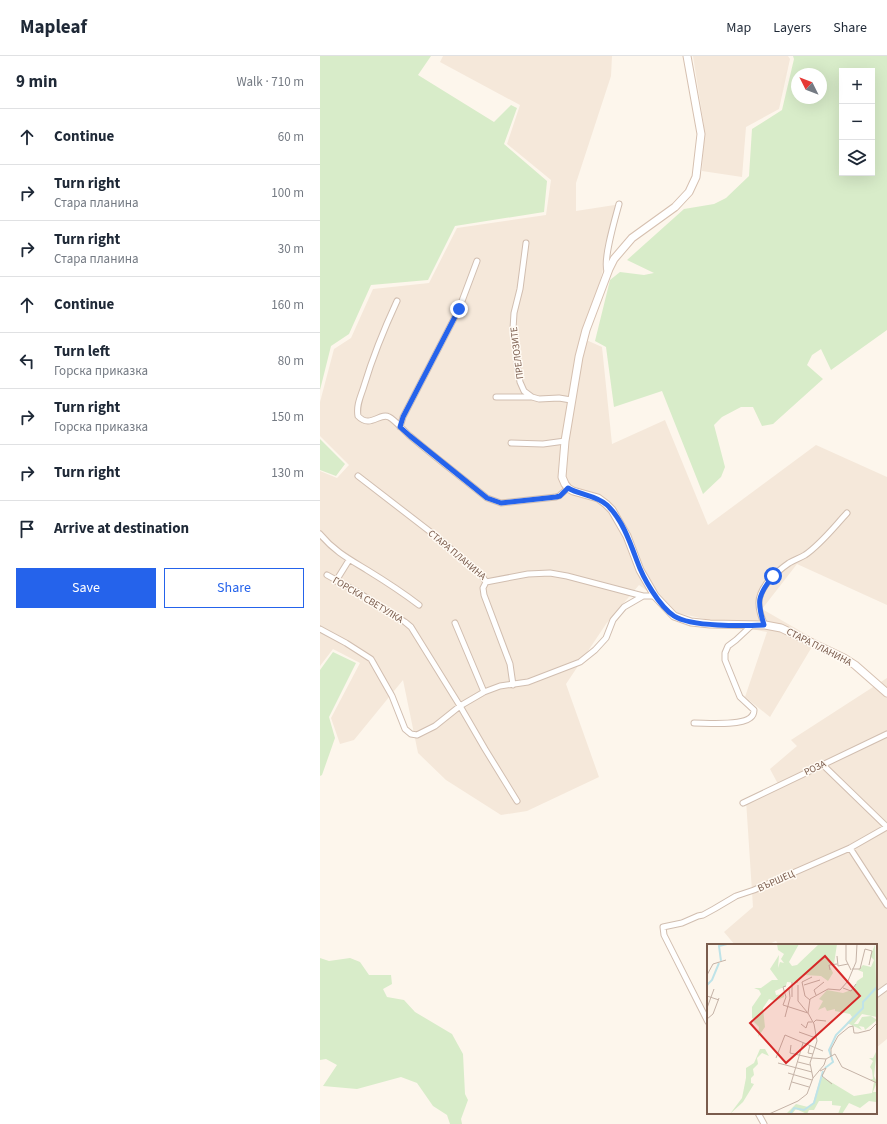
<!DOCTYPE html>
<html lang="en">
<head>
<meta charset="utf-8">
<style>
  body { margin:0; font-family:"Source Sans 3",sans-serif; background:#f6f6f7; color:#1f2937 }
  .controls { position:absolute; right:12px; top:12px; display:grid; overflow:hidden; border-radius:0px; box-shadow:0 4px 16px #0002 }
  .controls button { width:36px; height:36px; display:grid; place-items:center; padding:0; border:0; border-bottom:1px solid #e0e1e3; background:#fff; color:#1f2937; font:20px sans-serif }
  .compass { position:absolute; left:471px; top:12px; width:36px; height:36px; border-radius:50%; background:#fff; box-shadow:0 4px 16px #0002; rotate:312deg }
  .stop { position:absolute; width:12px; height:12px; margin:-9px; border:3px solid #2563eb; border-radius:50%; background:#fff }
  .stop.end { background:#2563eb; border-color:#fff; box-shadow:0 1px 4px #0008 }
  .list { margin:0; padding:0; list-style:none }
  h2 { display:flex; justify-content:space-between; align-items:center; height:52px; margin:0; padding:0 16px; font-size:17px }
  h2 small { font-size:13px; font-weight:400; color:#747a83 }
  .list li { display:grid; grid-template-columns:26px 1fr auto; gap:12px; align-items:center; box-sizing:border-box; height:56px; padding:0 16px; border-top:1px solid #e0e1e3 }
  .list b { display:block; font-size:15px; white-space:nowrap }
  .list p { margin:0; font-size:13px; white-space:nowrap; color:#747a83 }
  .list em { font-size:13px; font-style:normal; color:#747a83 }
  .actions { display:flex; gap:8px; padding:12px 16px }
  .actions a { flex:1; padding:9px 0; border:1px solid #2563eb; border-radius:0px; text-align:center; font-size:14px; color:#2563eb }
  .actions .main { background:#2563eb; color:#fff }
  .icon { flex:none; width:22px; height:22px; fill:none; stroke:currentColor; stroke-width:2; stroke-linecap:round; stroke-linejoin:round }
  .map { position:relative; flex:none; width:567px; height:1068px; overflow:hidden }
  header { display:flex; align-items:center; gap:24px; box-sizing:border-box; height:56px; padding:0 20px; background:#fff; border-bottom:1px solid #e0e1e3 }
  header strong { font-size:19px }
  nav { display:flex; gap:22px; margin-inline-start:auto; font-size:14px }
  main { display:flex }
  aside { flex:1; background:#fff }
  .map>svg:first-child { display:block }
  .residential { fill:#f5e8da }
  .green { fill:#d8ecc9; fill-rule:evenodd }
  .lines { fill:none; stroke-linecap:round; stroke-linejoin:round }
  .street-casing { stroke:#d1beb0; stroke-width:7 }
  .secondary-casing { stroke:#d6c0b0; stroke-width:9 }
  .street { stroke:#fff; stroke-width:5 }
  .secondary { stroke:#fff; stroke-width:7 }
  .route { stroke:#2563eb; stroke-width:5 }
  .labels { text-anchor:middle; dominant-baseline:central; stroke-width:3; stroke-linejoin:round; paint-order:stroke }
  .street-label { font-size:10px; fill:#7a5c4d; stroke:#fffaf3 }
  .inset-river { fill:none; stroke:#bfe3e8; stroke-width:2 }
  .inset-road { fill:none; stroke:#c5b3a7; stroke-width:1 }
  .view { fill:#d62828; fill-opacity:0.15; stroke:#d62828; stroke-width:2 }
  .inset-edge { fill:none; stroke:#7a5c4d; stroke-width:2 }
</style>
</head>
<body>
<header>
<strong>Mapleaf</strong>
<nav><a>Map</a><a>Layers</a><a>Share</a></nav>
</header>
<main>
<aside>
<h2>9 min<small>Walk · 710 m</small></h2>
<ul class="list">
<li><svg class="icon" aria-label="ahead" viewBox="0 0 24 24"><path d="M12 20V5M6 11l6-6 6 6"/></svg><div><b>Continue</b></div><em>60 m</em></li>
<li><svg class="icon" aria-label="right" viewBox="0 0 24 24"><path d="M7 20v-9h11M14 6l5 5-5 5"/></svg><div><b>Turn right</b><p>Стара планина</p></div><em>100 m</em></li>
<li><svg class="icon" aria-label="right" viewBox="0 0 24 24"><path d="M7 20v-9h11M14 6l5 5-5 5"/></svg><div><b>Turn right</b><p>Стара планина</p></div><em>30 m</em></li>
<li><svg class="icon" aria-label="ahead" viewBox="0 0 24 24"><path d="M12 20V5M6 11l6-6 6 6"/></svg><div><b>Continue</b></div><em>160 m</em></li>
<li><svg class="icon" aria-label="left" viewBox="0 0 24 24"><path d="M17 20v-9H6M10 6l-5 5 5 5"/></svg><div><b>Turn left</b><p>Горска приказка</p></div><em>80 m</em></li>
<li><svg class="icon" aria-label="right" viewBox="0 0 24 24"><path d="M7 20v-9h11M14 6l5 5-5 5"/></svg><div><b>Turn right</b><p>Горска приказка</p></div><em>150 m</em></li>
<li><svg class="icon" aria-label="right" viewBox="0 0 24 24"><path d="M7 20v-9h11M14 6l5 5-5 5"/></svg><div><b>Turn right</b></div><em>130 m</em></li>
<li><svg class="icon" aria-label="arrive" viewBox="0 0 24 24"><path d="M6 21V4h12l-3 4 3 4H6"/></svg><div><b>Arrive at destination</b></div></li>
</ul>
<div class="actions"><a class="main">Save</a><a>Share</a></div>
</aside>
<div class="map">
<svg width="567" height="1068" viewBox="0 0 567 1068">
  <rect width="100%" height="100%" fill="#fdf6ec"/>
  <path class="residential" d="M123,0H292L291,20L256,127V155L301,148L264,283L282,291L292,388L345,364L388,469L496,389L567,421V549L477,508L442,553L496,584L450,661L425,641L447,576L389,564L358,557L319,529L286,568L246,628L279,721L207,755L181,759L126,724L98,697L83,624L34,684L20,688L11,662L40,607L13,593L0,610V415L17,422L29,409L0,380V346L14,293L31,282L53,233L109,227L137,172L226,159L231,124L187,88L200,49L120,6Z
    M373,0H468L470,3L459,53L426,71L422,121L382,115L384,70Z
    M567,622V983L556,992V889H459L456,885L447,889H415L404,876L433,851L426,744L458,728L450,713L477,690L471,684Z"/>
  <path class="green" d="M0,0H111L98,19L174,66L191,49L197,52L184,88L227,125L224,156L135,170L108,224L51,229L29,278L11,290L0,334Z
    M473,0H567V274L511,314L501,293L492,299L487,309L503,323L453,368L442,370L433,351H421L402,361L394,369L405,411L401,421L383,438L342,335L294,351L286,291L275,285L290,224L300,216L324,219L334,217L307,204L364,153L394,148L406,142L429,120L432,73L462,54L474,3ZM522,15H552V117H522ZM477,18H501V42H477Z
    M0,383L25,408L16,420L0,414Z
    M13,596L36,607L9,661L15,682L2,719L0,720V614Z
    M0,902L9,905L30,902L40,906L49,919H71L72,928L63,933L67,941L84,944L95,956L132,978L143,998L145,1038L148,1044L141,1063L142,1068H130L127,1059L113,1050L97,1027L81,1021L37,1033L3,1030L17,1009L6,1003L0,1004Z"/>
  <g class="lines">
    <g class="street-casing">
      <path id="street" d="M206,187L200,233L194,257L193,273L196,287L197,309L200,326L204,335L212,341L219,343L239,342L251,344
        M287,215C283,203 295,163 299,148
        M77,245C64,273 53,300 44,330C41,340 36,349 38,360C50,373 60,356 69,361C75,364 84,375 90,380C115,401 141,421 167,442L181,447L236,441L239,440L248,432
        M176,341H212
        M80,371L83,361L139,253L157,205
        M191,387L223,388L245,385
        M38,420L117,481L162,520L166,526
        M0,478C14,495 29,503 47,514C65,525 82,536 99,549
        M7,519L36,535L85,566L91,571L140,650L165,693L197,745
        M16,525L29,504
        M166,526L208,518L230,517L247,520L323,540
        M166,526L163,532L164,539L190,608L193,629
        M135,567L164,636
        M445,569C442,563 439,556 439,548C438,532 456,516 469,507C474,504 480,502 485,499C501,488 514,471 527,457
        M0,573L26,587L51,603L72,640L85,673L91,678L97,679L115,670L140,650L164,636L180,630L208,626L260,606L275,594L286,582L293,564L304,551L323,540H335
        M374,667C387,667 420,670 430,662C433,660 434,657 434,654L420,641L405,604V597L408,590L416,584L431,570
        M503,709L567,771
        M423,747L567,678
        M530,792L567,849
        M556,939L567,931
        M388,966L344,879L343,871L362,867L378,860L383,859L394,853L416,840L434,834L530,792L567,771
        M438,1057L444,1068"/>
    </g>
    <g class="secondary-casing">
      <path id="secondary" d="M367,0L381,78L376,121L369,136L355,151L312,182L294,203L289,213L266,274L259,301L245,385L242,421L245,428L248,432L253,435L278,442L286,448L292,454L307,480L320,514L335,540L354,560L371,566L390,568L445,569L461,572L524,602L535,609L567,637"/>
    </g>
    <use href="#street" class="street"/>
    <use href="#secondary" class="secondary"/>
  </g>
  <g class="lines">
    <path class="route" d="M139,253L83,361L80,371L90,380L167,442L181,447L236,441L240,440L248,432C260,439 276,439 287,449C302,463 310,486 317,505C323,522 339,550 354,560C371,571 423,570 444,569C437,546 437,540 453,520"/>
  </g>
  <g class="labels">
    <g class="street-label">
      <text transform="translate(197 297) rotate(-97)">ПРЕЛОЗИТЕ</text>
      <text transform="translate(137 499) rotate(40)">СТАРА ПЛАНИНА</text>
      <text transform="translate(48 544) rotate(31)">ГОРСКА СВЕТУЛКА</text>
      <text transform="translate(499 591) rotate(27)">СТАРА ПЛАНИНА</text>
      <text transform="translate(495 712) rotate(-25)">РОЗА</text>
      <text transform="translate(456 825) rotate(-24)">ВЪРШЕЦ</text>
    </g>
  </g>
  <g transform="translate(387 888)">
    <rect width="170" height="170" fill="#fdf6ec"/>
    <path d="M70,0H92L82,18L85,22L90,21L112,0H130L127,20H122L126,29L121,37L114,32L98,31L91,35V39L80,38L79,42L68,47L69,51L77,50V53L68,57L62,55L56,64L58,83L51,93L52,83L46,77L48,76L45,74V63L54,50L52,46L47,44H54L65,36H71L63,25L72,11L71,24L73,18L77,19L74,15L77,10L71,6ZM168,1L170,73L155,70L147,80H151L155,73L164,72L170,76L158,86L157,83L152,82L155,86L140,79L135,84L145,73L143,70L128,67V65L120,67L118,63L111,66L116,57L112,55L120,46L136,49L147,45L150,37L156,33V28L151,26L156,21L164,23L167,16L163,12ZM53,105H58L62,112L55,109L50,114L51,120L46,125L47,131L44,134V139L47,140L36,158L23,170L35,154L39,134V124L47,119ZM170,106L167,132L170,138L166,148H170L169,158L162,157L153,164L142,159L135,170H131L134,162L125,161V157H112L107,166H102L100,170L89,165L85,170H79L89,160L101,163L106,159L114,132L147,152L165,149L167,138L163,135H166L165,126L163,123L166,117L162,114H166Z" fill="#d8ecc9"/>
    <path class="inset-river" d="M14,17L12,2L20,0M0,41L5,36L12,19M118,124L126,118L122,106L129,91L156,64V58L170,43M83,170L87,164L97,166L107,159L116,127"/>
    <path class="inset-road" d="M139,0V16L144,26M130,12L131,22L141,20M145,25H153L158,5L165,7L162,21M123,26L122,21L130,20M0,31L6,20L19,16M85,38V53M91,41V57L100,68M97,41L113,36M79,42L76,43L79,53L76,61L101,69M136,44L144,47L149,40M109,51L107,46L117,38M0,52L12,56M103,56L98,52L95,38L105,33M0,64L7,45M101,69L103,55L121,45L133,46L141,37L149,18L150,0M78,73L83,54L82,45M0,75L6,70L12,54M106,79L109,76L119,77M94,80L99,84L101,78H105M92,88L109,94M84,101L83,109L105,114L119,115L128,110L135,123L170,139M103,101L101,109L106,110M124,112V105L131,92L142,83L146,82L147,89H151L163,86L170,79M69,114L78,91L116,107M91,118L103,121M71,119L105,128M113,127L119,124L115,132L125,140M81,129L105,136M106,134L117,121L119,115M85,138L102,143M82,146L96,99M62,170L91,157L100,150L106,134L103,119L110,97L107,80L101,69"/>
    <path class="view" d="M118,12L153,52L79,119L43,79Z"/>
    <rect width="170" height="170" class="inset-edge"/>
  </g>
</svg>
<div class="controls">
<button>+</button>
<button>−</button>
<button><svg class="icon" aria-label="layers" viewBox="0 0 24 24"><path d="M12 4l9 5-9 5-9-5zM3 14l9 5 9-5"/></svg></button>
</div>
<svg class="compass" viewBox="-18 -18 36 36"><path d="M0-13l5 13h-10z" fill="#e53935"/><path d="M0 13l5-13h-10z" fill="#747a83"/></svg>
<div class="stop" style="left:453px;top:520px"></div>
<div class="stop end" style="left:139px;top:253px"></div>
</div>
</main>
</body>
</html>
